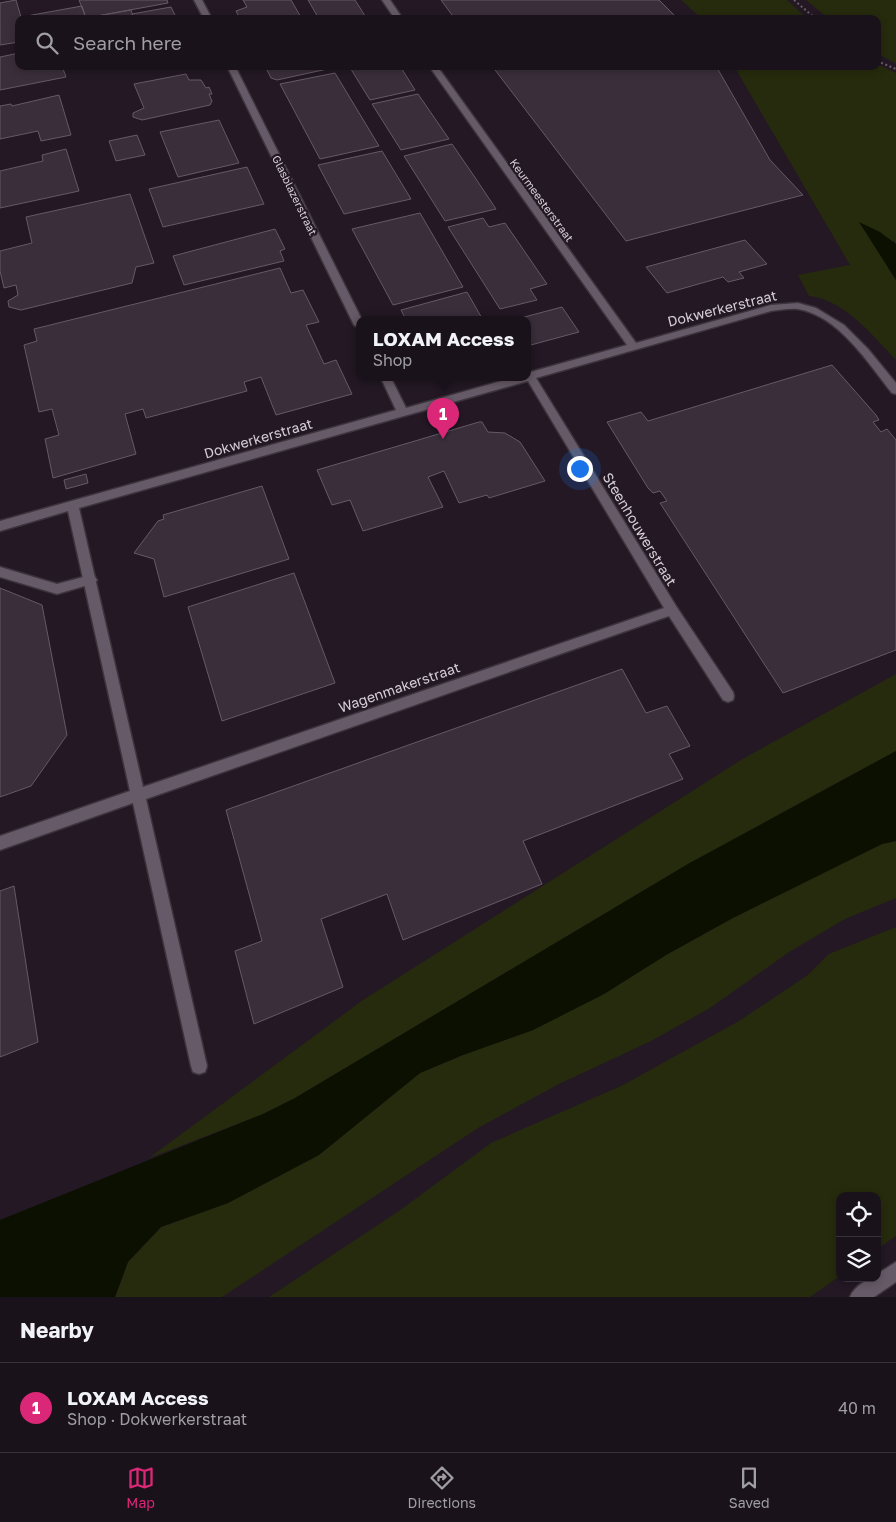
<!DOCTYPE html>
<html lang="en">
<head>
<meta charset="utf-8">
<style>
  body { margin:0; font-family:"Golos Text",sans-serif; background:#231b24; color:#f1f3f6 }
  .controls { position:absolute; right:15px; bottom:15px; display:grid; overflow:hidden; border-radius:10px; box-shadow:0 2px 8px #0003 }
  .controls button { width:45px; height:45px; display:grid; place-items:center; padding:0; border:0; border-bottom:1px solid #38323a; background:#1a121b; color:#f1f3f6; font:25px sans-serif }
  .you { position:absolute; left:579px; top:468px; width:18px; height:18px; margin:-12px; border:4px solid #fff; border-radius:50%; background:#1a73e8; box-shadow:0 0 0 8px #1a73e833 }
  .badge { display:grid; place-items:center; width:32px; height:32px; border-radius:50%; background:#db2777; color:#fff; font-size:16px; font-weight:700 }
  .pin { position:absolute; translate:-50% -41px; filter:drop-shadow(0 1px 2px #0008) }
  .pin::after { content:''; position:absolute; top:26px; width:18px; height:15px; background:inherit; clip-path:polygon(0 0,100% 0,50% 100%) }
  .popup { position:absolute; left:356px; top:316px; width:175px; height:65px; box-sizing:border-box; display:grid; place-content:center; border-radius:10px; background:#1a121b; filter:drop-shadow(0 1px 4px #0005); font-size:16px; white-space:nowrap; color:#9f9ea3 }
  .popup b { font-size:19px; color:#f1f3f6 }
  .popup::after { content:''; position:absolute; left:50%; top:100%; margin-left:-10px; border:10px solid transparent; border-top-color:#1a121b }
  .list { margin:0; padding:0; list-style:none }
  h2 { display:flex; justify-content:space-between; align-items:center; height:65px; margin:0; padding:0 20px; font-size:21px }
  h2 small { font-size:16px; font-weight:400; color:#9f9ea3 }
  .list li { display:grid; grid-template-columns:32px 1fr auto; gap:15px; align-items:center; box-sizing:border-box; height:90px; padding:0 20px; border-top:1px solid #38323a }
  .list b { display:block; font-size:19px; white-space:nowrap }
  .list p { margin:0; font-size:16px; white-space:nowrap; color:#9f9ea3 }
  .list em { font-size:16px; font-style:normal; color:#9f9ea3 }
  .icon { flex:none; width:28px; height:28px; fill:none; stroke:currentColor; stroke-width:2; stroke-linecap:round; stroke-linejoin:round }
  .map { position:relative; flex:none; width:896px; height:1297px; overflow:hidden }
  .search { position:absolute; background:#1a121b; box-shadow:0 2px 8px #0003; left:15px; right:15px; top:15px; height:55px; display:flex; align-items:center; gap:12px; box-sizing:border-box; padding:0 18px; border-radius:10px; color:#9f9ea3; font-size:19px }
  .sheet { height:155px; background:#1a121b }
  nav { display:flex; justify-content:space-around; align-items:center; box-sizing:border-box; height:70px; border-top:1px solid #38323a; background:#1a121b; font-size:14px; color:#9f9ea3 }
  nav a { display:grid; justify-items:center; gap:2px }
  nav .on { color:#db2777 }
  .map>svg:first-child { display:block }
  .green { fill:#262b0d }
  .water { fill:#0c1000 }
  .building { fill:#3a2e3b; stroke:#665968 }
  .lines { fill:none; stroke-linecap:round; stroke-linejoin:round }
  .lane-casing { stroke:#3c343d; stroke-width:3 }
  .street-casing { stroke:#3c343d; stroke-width:3 }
  .path { stroke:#675e68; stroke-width:2; stroke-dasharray:2 2.5; stroke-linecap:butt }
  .lane { fill:#675a68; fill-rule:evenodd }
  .street { fill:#675a68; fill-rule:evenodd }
  .labels { text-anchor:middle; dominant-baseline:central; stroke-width:4.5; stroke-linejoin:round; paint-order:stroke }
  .far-street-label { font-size:11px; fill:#d6ced7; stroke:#231824 }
  .street-label { font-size:14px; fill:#d6ced7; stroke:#231824 }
</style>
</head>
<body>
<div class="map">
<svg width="896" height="1297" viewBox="0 0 896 1297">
  <rect width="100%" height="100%" fill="#231824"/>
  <path class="green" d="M681,0H787L808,19H702Z
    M806,0H896V64L877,53V19H829Z
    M877,64L896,73V244L893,240L888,268L896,280V360C872,335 845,300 809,296L798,275L850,265L734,66H877Z
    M896,674V751L688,864L295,1098L263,1114L149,1158L363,1000L741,760Z
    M896,841V898L845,919L789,952L710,1008L651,1041L557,1085L478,1128L222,1297H115L128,1262L161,1227L228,1203L319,1155L420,1073L463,1055L533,1030L604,994L666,955L731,919L882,844Z
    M896,927V1236L877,1249V1196H840V1276L810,1297H269L399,1211L491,1143L621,1086L739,1021L808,975L829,954Z"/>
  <path class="water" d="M859,222L880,232L896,244V280Z
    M896,751V841L882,844L731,919L666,955L604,994L533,1030L463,1055L420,1073L319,1155L228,1203L161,1227L128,1262L115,1297H0V1220L263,1114L295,1098L688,864Z"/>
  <path class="building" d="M16,0L21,17L82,6L86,18L131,10L134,19H19V42L0,45V3Z
    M79,0H167L168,3L86,18Z
    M243,0H291L302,19H240L236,11L247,7Z
    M308,0H355L367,19H319Z
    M441,0H659L678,19H455Z
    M171,7L177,19H134L132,14Z
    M19,53V66H62L66,77L0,90V57Z
    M270,66H331L332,68L277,80L271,78L267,70Z
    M349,66H400L415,90L370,100Z
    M492,66H716L770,160L803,195L626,241Z
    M335,73L379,146L320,159L280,84Z
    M186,74L189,80H201L206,88L209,87L212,94H209L212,101L210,105L142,120L133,117V113L144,108L134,84Z
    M418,94L449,139L401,150L372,104Z
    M59,95L71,135L41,141L38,131L0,139V106L11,104L12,106Z
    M219,120L239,163L178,177L160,132Z
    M137,135L145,155L116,161L109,141Z
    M452,144L474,176L496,209L445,221L404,156Z
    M66,149L79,191L0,208V171L43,161L42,155Z
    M382,151L411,199L344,214L318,165Z
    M247,167L264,204L163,227L149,189Z
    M130,194L154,263L136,267L132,283L21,310L9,307L8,301L18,295L16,285L4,288L0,271V251L32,243L26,217Z
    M420,213L463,287L393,305L352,229Z
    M483,218L489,227L505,223L547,284L530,289L537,300L500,309L448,227Z
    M275,229L285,249L280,251L284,261L184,285L173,256Z
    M745,240L767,264L739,272L744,278L728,282L723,277L667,293L646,267Z
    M280,268L291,293L303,290L319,322L306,325L324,364L336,360L352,394L276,415L261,377L244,382L247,391L146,418L143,409L125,414L136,454L53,478L45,439L59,435L52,409L39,412L24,345L37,341L34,329Z
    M467,292L483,320H406L401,310Z
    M562,307L579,332L527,346V320H513Z
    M832,365L876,415L879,420L873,422L881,432L887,429L896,440V650L783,693L660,503L667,501L660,491L653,493L648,488L607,422L641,412L648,421Z
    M479,422H482L488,432L505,433L520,442L545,481L489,498L487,495L459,503L444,471L428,477L443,507L363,531L350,500L332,505L317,470Z
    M86,474L88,483L66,489L64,480Z
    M262,486L289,559L164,597L154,559L134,553L158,521L164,519L163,515Z
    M294,573L335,683L222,721L188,607Z
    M0,588L42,605L67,735L31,786L0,797Z
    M622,669L646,713L667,706L690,746L669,754L683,779L523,841L542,884L403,940L387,894L321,919L343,987L254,1024L235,951L262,941L226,810Z
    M14,886L38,1042L0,1057V891Z"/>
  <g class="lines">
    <g class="lane-casing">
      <path id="lane" d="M0,567L57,584L91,575L95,577L97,580L95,583L57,594L0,577Z"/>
    </g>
    <g class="street-casing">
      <path id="street" d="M194,0H202L212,19H204Z
        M382,0H390L403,19H395Z
        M227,66H235L362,320H359V328L354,325Z
        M429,66H437L636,343L771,305L798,303L816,308L844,325L868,349L896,383V394L892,393C868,363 839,316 798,309C789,308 780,310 771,311L536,378L676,606L733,692L734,696L733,700L728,702L723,700L669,616L146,799L207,1066L205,1072L199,1074L193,1072L191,1066L133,803L0,850V836L130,791L68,511L0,531V521L396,410L381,378H391L406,408L512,378H527V373L627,345ZM528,381L664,608L143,787L79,508Z
        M896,1262V1282L874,1297H850C854,1287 867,1278 877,1278V1274Z"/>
    </g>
    <path class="path" d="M794,0L816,19
      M877,61L896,69"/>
    <use href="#lane" class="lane"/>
    <use href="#street" class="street"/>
  </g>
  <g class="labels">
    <g class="far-street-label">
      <text transform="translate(295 195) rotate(64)">Glasblazerstraat</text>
      <text transform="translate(542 200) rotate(54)">Keurmeesterstraat</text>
    </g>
    <g class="street-label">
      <text transform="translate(722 308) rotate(-14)">Dokwerkerstraat</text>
      <text transform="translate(258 438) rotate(-16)">Dokwerkerstraat</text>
      <text transform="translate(640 529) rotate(59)">Steenhouwerstraat</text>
      <text transform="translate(399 687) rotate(-19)">Wagenmakerstraat</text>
    </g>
  </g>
</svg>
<div class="controls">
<button><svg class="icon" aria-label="locate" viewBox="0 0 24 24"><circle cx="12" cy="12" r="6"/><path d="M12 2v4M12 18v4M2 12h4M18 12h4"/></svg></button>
<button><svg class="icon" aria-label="layers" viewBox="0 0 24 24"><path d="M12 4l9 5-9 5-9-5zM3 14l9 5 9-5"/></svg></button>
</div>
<div class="you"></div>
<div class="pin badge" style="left:443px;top:439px">1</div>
<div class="popup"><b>LOXAM Access</b>Shop</div>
<div class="search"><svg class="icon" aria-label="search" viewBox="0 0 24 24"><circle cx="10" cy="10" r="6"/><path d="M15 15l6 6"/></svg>Search here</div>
</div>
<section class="sheet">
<h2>Nearby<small></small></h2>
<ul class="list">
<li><span class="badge">1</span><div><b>LOXAM Access</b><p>Shop · Dokwerkerstraat</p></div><em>40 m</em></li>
</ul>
</section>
<nav>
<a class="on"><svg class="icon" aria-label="map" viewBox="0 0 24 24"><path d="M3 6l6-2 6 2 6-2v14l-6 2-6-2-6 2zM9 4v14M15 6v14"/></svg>Map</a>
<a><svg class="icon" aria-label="directions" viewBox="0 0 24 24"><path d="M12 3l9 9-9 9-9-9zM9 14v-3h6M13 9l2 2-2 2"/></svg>Directions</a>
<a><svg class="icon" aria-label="saved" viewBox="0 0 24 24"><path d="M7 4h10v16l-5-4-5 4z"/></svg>Saved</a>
</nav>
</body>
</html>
